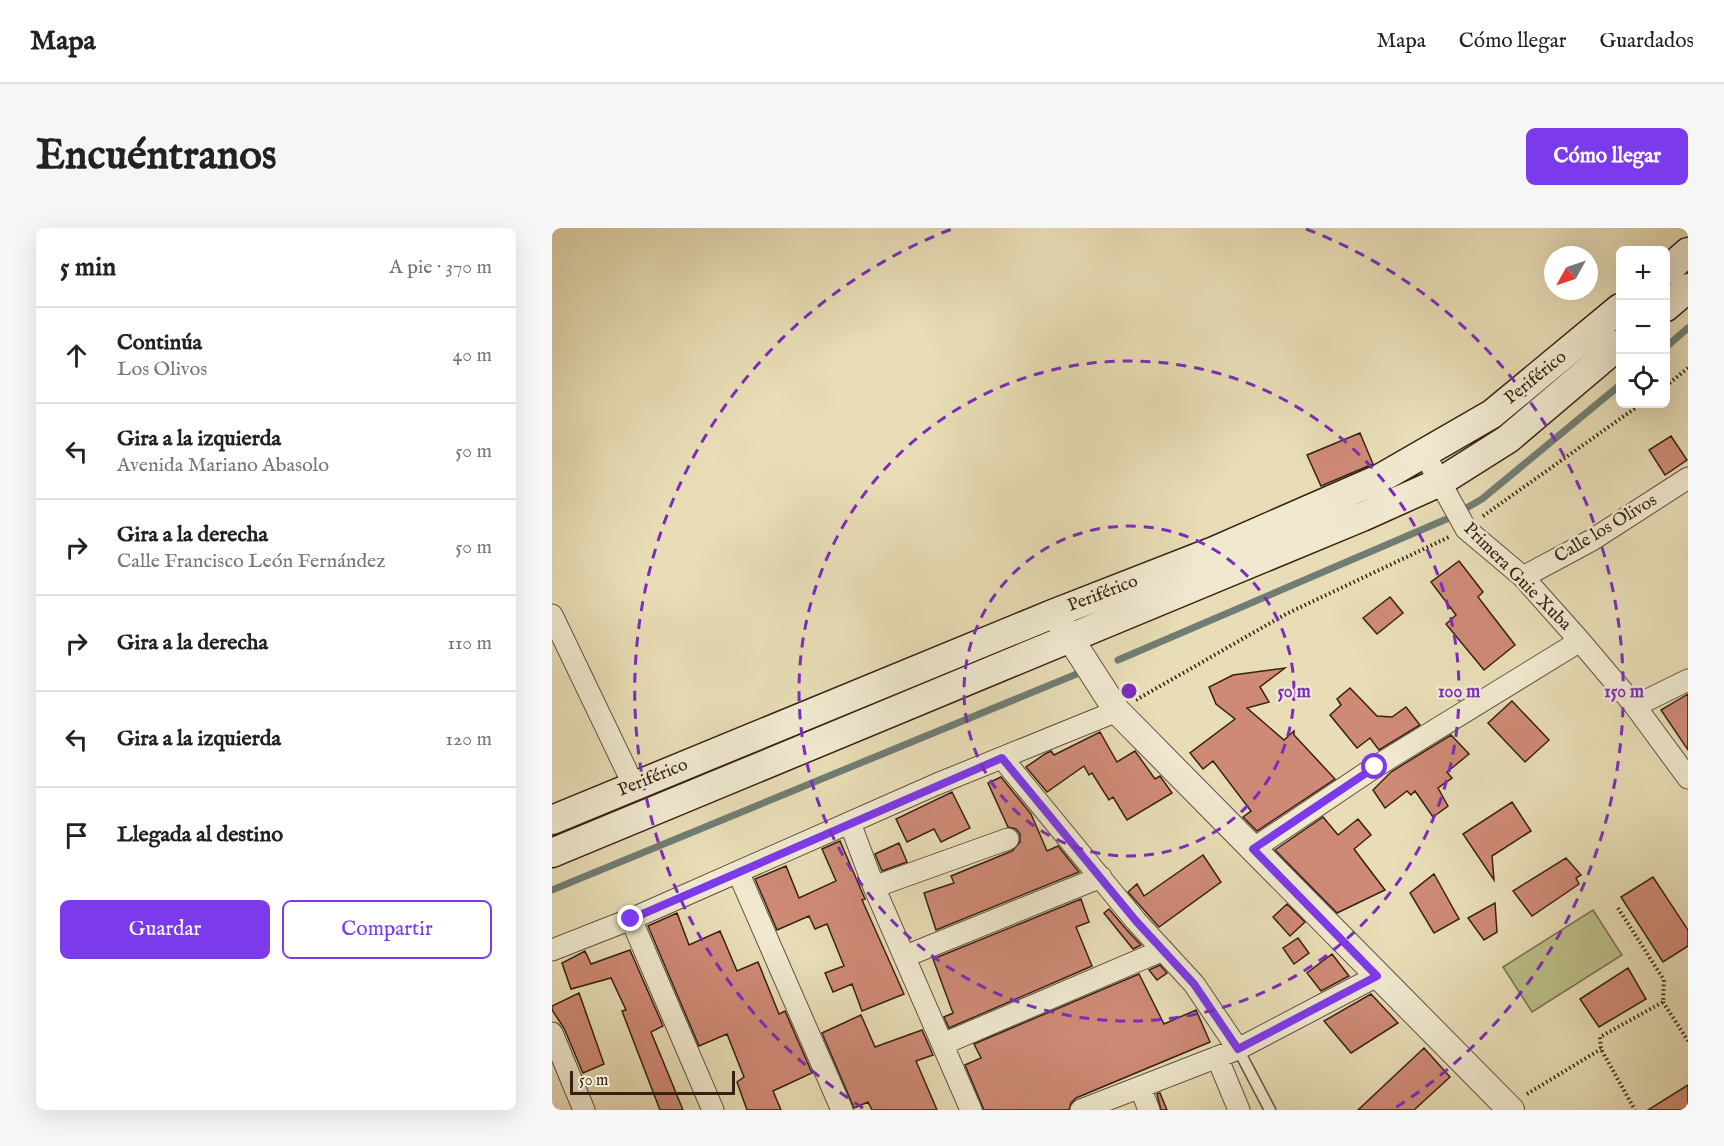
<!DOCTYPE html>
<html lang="es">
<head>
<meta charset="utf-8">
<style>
  body { margin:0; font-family:"IM FELL English",serif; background:#f6f6f6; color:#222 }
  .controls { position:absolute; right:18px; top:18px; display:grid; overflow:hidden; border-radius:9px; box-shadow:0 6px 24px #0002 }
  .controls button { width:54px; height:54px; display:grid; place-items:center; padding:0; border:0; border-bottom:2px solid #e0e0e0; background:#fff; color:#222; font:30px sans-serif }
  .compass { position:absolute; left:992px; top:18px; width:54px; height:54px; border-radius:50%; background:#fff; box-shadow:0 6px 24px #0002; rotate:230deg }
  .scale { position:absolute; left:18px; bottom:15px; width:165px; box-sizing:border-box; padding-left:6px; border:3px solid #372113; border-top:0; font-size:16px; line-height:21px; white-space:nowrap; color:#372113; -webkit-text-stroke:4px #f0e9d0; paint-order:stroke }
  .stop { position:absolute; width:18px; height:18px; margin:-14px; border:4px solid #7c3aed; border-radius:50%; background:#fff }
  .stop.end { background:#7c3aed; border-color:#fff; box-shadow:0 2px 6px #0008 }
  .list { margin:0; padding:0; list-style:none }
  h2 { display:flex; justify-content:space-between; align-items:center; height:78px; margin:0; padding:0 24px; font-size:26px }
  h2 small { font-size:20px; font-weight:400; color:#767676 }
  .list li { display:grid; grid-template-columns:39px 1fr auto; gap:18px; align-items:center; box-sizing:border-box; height:96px; padding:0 24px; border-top:2px solid #e0e0e0 }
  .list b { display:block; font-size:22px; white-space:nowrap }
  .list p { margin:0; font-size:20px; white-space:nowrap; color:#767676 }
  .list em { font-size:20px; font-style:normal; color:#767676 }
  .actions { display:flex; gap:12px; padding:18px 24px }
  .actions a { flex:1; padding:14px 0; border:2px solid #7c3aed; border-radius:9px; text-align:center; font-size:21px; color:#7c3aed }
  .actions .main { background:#7c3aed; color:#fff }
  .icon { flex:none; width:33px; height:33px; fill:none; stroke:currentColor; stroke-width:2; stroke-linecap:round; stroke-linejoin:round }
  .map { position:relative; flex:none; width:1136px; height:882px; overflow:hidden; border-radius:9px }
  header { display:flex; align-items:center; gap:36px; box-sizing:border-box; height:84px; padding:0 30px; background:#fff; border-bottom:2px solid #e0e0e0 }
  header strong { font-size:28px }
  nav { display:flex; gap:33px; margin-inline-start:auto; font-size:21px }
  .intro { display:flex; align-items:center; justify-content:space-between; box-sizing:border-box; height:144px; padding:0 36px }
  h1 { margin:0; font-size:42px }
  .button { padding:15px 27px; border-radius:9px; background:#7c3aed; color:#fff; font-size:21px; font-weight:700 }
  main { display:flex; gap:36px; padding:0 36px }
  aside { flex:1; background:#fff; border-radius:9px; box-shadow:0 6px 24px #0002 }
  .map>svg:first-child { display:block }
  .green { fill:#bcbf89; stroke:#7a704e; stroke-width:1.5 }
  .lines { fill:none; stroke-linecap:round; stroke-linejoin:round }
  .stream { stroke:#717d74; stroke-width:7 }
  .building { fill:#cf8a76; stroke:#372113; stroke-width:1.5 }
  .service-casing { stroke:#63503c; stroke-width:13 }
  .minor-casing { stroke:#63503c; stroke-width:23 }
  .tertiary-casing { stroke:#63503c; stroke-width:28 }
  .secondary-casing { stroke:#372113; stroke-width:31 }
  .path { stroke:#372113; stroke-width:4; stroke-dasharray:1.5 3; stroke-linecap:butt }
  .service { stroke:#f0e9d0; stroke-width:10 }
  .minor { stroke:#f0e9d0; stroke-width:21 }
  .tertiary { stroke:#f0e9d0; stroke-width:26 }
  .secondary { stroke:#f0e9d0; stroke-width:28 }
  .route { stroke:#7c3aed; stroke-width:8 }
  .ring { fill:none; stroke:#7b2cbf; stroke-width:3; stroke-dasharray:10 8 }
  .labels { text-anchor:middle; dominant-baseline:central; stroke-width:5; stroke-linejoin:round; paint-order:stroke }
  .street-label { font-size:18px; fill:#372113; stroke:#f0e9d0 }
  .centre { fill:#7b2cbf; stroke:#f0e9d0; stroke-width:3 }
  .ring-label { font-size:18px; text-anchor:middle; font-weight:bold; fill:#7b2cbf; stroke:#f0e9d0; stroke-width:5; stroke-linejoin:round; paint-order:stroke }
</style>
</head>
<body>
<header>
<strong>Mapa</strong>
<nav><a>Mapa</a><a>Cómo llegar</a><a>Guardados</a></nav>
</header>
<div class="intro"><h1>Encuéntranos</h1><a class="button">Cómo llegar</a></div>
<main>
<aside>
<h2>5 min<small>A pie · 370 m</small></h2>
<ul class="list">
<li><svg class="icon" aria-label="ahead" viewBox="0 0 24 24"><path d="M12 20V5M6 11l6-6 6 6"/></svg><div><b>Continúa</b><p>Los Olivos</p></div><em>40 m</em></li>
<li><svg class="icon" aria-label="left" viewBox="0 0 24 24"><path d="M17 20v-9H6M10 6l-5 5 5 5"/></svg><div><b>Gira a la izquierda</b><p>Avenida Mariano Abasolo</p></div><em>50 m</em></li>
<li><svg class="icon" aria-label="right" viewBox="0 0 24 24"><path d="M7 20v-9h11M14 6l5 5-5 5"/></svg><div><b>Gira a la derecha</b><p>Calle Francisco León Fernández</p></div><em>50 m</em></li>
<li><svg class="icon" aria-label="right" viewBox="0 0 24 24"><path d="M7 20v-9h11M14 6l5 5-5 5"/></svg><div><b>Gira a la derecha</b></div><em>110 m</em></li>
<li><svg class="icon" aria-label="left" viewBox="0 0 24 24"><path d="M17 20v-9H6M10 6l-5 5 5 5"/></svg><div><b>Gira a la izquierda</b></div><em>120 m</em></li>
<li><svg class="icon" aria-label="arrive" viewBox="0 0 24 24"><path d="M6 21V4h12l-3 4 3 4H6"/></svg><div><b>Llegada al destino</b></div></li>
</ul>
<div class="actions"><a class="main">Guardar</a><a>Compartir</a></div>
</aside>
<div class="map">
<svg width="1136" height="882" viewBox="0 0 1136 882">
  <rect width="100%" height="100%" fill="#e8ddb6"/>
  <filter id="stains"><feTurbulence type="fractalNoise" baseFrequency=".00333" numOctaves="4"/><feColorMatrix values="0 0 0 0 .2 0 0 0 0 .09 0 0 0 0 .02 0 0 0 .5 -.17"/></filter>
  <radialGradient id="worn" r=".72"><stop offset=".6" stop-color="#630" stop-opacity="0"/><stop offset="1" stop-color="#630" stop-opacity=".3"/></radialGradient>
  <path class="green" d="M1041,682L1070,727L980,784L951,739Z"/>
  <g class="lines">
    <path class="stream" d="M1114,119L1136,100
      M566,432L897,290L930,271L1068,157
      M0,662L527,445"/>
  </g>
  <path class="building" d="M808,205L821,236L769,258L755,227Z
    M1119,208L1135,232L1113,247L1097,222Z
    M907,333L931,364L926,369L963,417L932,442L894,396L904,387L879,354Z
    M838,369L851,385L825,406L811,390Z
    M733,440L708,459L717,474L695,480L732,512L742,503V507L783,551L705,603L691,589L699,583L661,533L651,541L638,525L683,491L664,476L657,459L681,447Z
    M798,460L825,488L840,489L854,479L868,497L827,522L818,510L805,520L778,487L789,477L785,471Z
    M1136,466V522L1109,482Z
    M960,473L997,512L973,534L936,495Z
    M548,504L565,534L583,523L603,551L608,548L620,565L575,592L561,569L557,572L540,545L537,547L532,538L495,564L474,539L493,526L499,523L502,527Z
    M899,507L917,526L895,544L900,550L886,560L896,578L881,589L863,563L859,567L855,563L833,580L821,562L839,544Z
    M449,549L479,586L495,623L506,618L527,644L384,702L372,665L402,655L399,648L460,623L468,614V606L464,601L456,599L436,555Z
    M400,564L418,600L389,614L382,601L355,614L344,591Z
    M960,574L979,603L940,628L942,652L911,606Z
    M771,589L786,607L806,591L819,607L802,621L833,662L785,685L723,622Z
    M288,613L313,671L310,672L352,766L310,783L300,756L281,764L273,745L292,738L275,696L263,701L257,688L225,702L203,651L234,638L247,670L284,653L270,621Z
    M347,615L355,634L330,643L323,626Z
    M651,627L669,654L607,699L576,664L585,656L592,668Z
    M1014,630L1029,647L1024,650L1027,656L980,688L961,663Z
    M882,646L907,691L882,705L858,665Z
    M1101,649L1136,702V718L1111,734L1069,669Z
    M529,671L537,694L524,699L540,738L397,800L392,789L401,785L381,731Z
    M943,675L945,704L932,712L916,690Z
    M735,676L753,694L738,708L721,689Z
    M557,681L574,701L589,717L581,721L552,685Z
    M125,685L137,717L168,703L185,743L206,734L227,786L233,783L260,845L221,863L229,882H195L185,854L192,849L175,806L147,818L96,698Z
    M746,710L757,725L742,736L731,720Z
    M78,722L111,798L99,804L131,882H108L70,783L74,782L59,750L19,761L10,735L33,723L39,736Z
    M780,726L797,748L769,763L755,745Z
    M608,737L615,745L605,752L597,742Z
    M1076,740L1094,771L1047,799L1028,771Z
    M587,746L612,796L644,782L658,814L524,870L519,875L517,882H432L413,837L429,830L422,816Z
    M27,765L52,836L31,845L12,800L0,782V778Z
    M819,766L846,795L799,825L772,793Z
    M309,787L323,819L370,802L381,827L364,833L385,882H320L316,874L302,880L270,805Z
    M872,820L898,849L862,882H806Z
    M1136,857V882H1096Z
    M608,865L615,882H609L605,866Z"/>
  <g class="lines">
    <g class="service-casing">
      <path id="service" d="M686,821L718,882"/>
    </g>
    <g class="minor-casing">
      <path id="minor" d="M872,225L914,301L971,349L1028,413L1083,478L1136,550
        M971,349L1040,312L1136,250
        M0,387L82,558
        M1083,478L1136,452
        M450,530L584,693L642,756L686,821
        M298,595L322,659L419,882
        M701,621L823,539L1028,413
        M186,644L290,882
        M322,659L456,611
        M79,691L161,882
        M0,722L79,691L385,556L565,483
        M354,728L549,649
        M0,805L32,882
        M391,816L611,722
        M665,829L687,882
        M588,859L597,882
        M529,882L686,821L825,748"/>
    </g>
    <g class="tertiary-casing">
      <path id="tertiary" d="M507,393L565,483L959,882"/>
    </g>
    <g class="secondary-casing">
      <path id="secondary" d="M1114,43L1136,24
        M1114,79L1136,60
        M0,592L503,385L662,323L829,250L940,186L1068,80
        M0,625L810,289L888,254L956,211L1068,116"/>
    </g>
    <path class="path" d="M1114,158L1136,140
      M931,288L1089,176
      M584,472L734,386L897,309
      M1066,680L1112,752L1111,774L1048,809L1049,821L1083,882
      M1111,774L1136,813
      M975,866L1049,821"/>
    <use href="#service" class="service"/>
    <use href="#minor" class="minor"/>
    <use href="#tertiary" class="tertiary"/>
    <use href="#secondary" class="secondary"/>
  </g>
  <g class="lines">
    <path class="route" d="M79,691L450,530L584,693L642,756L686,821L825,748L701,621L823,539"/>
  </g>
  <g class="ring">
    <circle cx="577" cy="463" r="165"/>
    <circle cx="577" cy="463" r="330"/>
    <path d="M311 880A495 495 0 0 1 400 1M754 1A495 495 0 0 1 843 880"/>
  </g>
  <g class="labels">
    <g class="street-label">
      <text transform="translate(984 150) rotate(-39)">Periférico</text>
      <text transform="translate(1054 301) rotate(-31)">Calle los Olivos</text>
      <text transform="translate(965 349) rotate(45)">Primera Guie Xuba</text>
      <text transform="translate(551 366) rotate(-21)">Periférico</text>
      <text transform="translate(101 550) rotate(-22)">Periférico</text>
    </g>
  </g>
  <circle cx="577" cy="463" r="9" class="centre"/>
  <g class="ring-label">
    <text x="742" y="469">50 m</text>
    <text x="907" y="469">100 m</text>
    <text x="1072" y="469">150 m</text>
  </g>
  <rect width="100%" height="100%" filter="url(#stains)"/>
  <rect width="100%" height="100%" fill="url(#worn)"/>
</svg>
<div class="controls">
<button>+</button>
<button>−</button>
<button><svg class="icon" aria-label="locate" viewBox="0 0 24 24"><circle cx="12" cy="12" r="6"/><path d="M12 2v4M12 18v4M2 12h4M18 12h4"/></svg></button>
</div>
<svg class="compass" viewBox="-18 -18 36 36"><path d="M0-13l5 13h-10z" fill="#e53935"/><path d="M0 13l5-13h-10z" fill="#767676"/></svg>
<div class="scale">50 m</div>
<div class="stop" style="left:823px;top:539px"></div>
<div class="stop end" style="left:79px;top:691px"></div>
</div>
</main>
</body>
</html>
